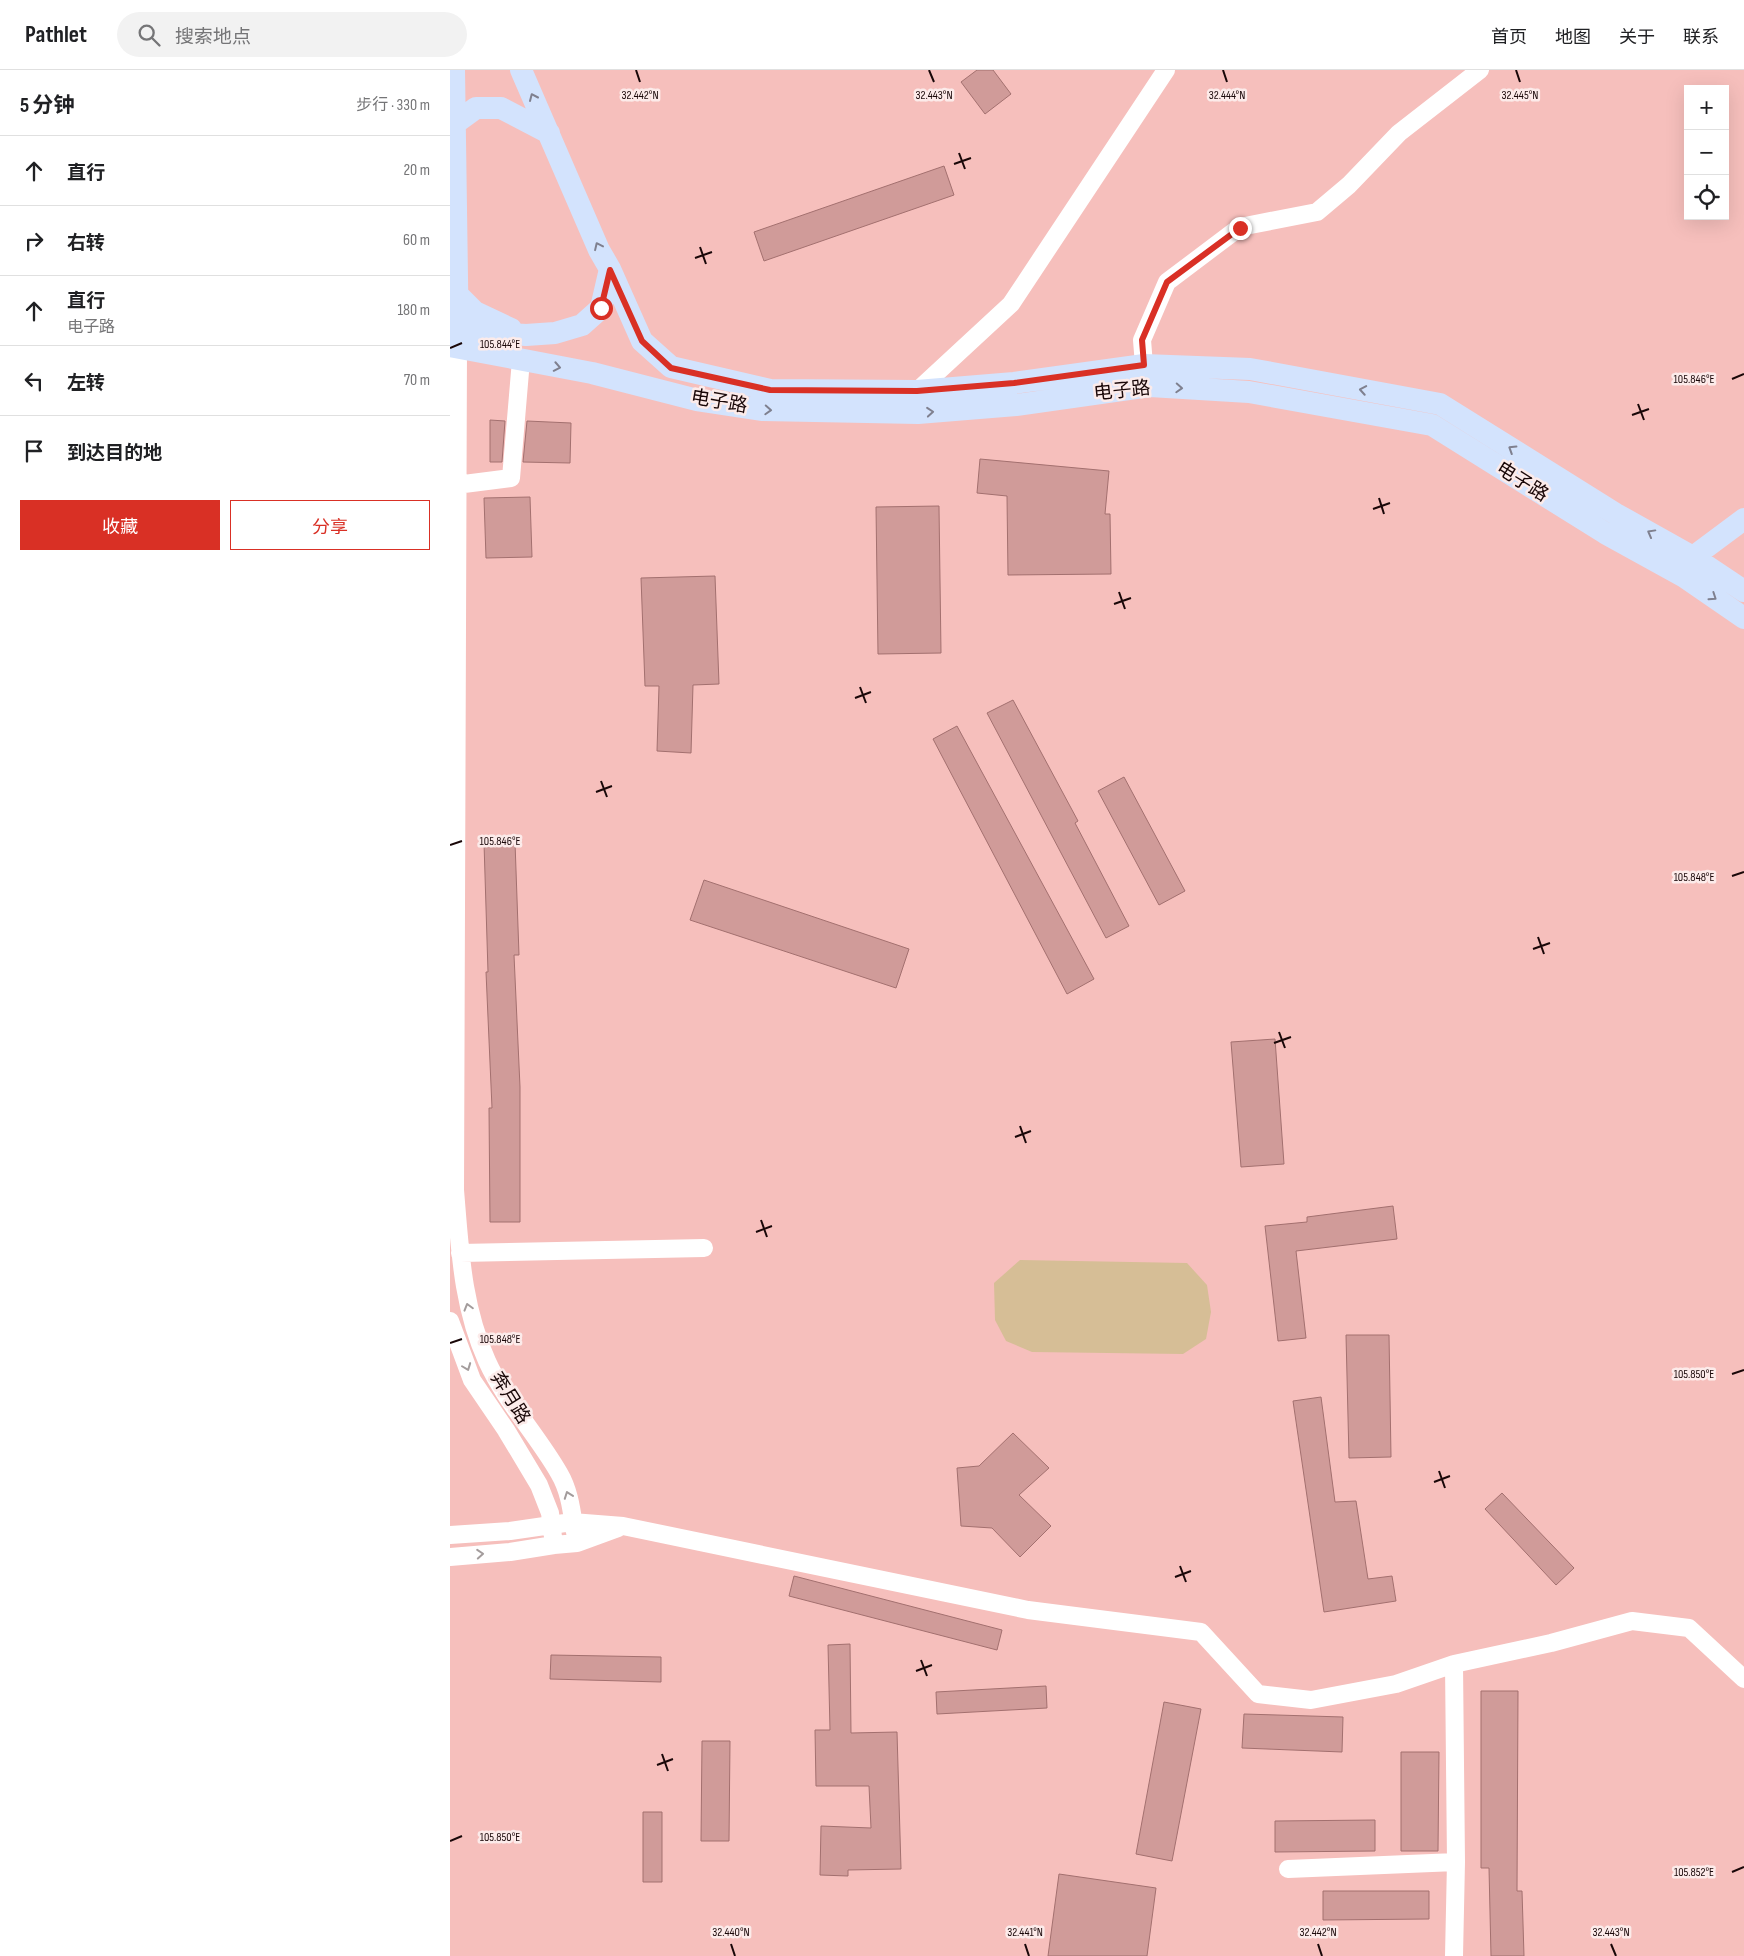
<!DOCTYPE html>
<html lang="zh">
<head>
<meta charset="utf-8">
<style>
  body { margin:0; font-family:"Sofia Sans Condensed","Noto Sans SC",sans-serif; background:#f2f2f2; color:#202124 }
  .controls { position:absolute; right:15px; top:15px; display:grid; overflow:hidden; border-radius:0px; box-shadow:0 5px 20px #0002 }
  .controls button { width:45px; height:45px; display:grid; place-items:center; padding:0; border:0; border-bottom:1px solid #e0e0e0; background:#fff; color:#202124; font:25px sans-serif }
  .stop { position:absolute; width:15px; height:15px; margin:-11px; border:4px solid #d93025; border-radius:50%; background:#fff }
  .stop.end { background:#d93025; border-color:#fff; box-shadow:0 1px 5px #0008 }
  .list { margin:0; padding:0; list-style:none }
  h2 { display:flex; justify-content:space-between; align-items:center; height:65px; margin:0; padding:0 20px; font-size:21px }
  h2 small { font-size:16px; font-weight:400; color:#757577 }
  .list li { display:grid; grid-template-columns:32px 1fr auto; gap:15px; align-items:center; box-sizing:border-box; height:70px; padding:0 20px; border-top:1px solid #e0e0e0 }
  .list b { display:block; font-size:19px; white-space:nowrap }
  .list p { margin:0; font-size:16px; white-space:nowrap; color:#757577 }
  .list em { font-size:16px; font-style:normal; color:#757577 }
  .actions { display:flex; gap:10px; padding:15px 20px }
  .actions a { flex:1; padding:11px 0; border:1px solid #d93025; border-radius:0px; text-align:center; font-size:18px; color:#d93025 }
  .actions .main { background:#d93025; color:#fff }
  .icon { flex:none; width:28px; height:28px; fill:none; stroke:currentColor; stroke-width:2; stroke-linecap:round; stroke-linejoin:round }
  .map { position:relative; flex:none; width:1294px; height:1886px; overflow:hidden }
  header { display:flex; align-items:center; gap:30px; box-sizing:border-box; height:70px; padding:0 25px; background:#fff; border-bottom:1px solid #e0e0e0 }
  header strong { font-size:24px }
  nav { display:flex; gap:28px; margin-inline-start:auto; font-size:18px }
  .search { width:350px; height:45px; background:#f2f2f2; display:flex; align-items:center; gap:12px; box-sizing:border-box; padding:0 18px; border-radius:28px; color:#757577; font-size:19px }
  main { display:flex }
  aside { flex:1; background:#fff }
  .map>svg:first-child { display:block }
  .green { fill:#d6be96 }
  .building { fill:#d09b99; stroke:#a3706f }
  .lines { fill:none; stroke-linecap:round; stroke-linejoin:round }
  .minor { stroke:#fff; stroke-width:18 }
  .major { stroke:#d3e3fd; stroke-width:22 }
  .oneway { stroke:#7f808f }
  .oneway2 { stroke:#a39c9c }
  .route { stroke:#d93025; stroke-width:6 }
  .ticks { fill:none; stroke:#190708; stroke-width:2 }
  .labels { text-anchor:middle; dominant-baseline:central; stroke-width:5; stroke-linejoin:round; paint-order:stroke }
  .street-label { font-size:19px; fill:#190708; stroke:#fcebea }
  .ticks-label { font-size:12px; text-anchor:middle; fill:#190708; stroke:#fcebea; stroke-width:5; stroke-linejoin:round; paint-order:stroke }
</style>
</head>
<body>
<header>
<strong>Pathlet</strong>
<div class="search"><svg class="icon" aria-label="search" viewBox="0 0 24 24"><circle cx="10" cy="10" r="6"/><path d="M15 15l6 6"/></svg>搜索地点</div>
<nav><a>首页</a><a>地图</a><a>关于</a><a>联系</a></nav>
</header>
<main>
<aside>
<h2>5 分钟<small>步行 · 330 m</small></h2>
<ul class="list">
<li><svg class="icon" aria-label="ahead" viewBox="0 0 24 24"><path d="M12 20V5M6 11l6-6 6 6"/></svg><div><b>直行</b></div><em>20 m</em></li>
<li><svg class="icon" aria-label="right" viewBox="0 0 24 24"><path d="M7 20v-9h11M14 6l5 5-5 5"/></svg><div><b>右转</b></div><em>60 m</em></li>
<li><svg class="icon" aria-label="ahead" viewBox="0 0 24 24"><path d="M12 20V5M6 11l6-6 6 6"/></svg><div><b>直行</b><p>电子路</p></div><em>180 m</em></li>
<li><svg class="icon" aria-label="left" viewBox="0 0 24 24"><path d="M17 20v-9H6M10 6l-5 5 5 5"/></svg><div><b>左转</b></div><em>70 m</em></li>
<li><svg class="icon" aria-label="arrive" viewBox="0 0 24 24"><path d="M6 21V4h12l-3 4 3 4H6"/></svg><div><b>到达目的地</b></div></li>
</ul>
<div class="actions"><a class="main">收藏</a><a>分享</a></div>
</aside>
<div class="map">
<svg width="1294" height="1886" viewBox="0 0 1294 1886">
  <rect width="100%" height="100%" fill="#f6bfbc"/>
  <path class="green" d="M570,1190L737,1193L757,1215L761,1242L756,1269L733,1284L582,1282L556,1271L545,1250L544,1213Z"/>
  <path class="building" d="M527,0H543L561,24L535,44L511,12Z
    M494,96L504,125L314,191L304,162Z
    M40,350L55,351L52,392H40Z
    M77,351L121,353L120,393L73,392Z
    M530,389L659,401L655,444H660L661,504L558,505L557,426L527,423Z
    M80,427L82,487L36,488L34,428Z
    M489,436L491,583L428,584L426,437Z
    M265,506L269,614L243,615L241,683L207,681L209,616H195L191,508Z
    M563,630L628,751L625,753L679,856L656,868L537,643Z
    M507,656L644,909L617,924L483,669Z
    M674,707L735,821L709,835L648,721Z
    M65,772L69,885H64L70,1017V1152H40L39,1038H42L36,902H38L34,773Z
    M254,810L459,879L446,918L240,850Z
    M825,969L834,1094L791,1097L781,972Z
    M943,1136L947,1169L846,1181L856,1268L828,1271L815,1156L857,1152V1147Z
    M896,1265H939L941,1387L899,1388Z
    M871,1327L885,1432L906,1431L918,1509L942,1506L946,1531L874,1542L843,1331Z
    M563,1363L599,1398L569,1425L601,1456L570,1487L542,1458L511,1456L507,1398L529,1396Z
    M1052,1423L1124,1498L1106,1515L1035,1439Z
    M344,1506L552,1560L547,1580L339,1526Z
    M400,1574L401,1663L447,1662L451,1799L398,1800V1806L370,1805L371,1756L421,1758L419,1716H366L365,1660H380L378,1575Z
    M101,1585L211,1587V1612L100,1609Z
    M596,1616L597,1638L487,1644L486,1622Z
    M1031,1621H1068L1067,1821H1072L1074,1886H1041L1039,1798H1031Z
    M714,1632L751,1639L722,1791L686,1784Z
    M794,1644L893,1647L892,1682L792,1678Z
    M252,1671H280L279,1771H251Z
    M951,1682H989L988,1781H951Z
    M193,1742H212V1812H193Z
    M925,1750V1781L825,1782V1751Z
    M609,1804L706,1818L697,1886H598Z
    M873,1821H979V1849L873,1850Z"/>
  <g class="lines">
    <path class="minor" d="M8,277L5,1120C10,1179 12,1236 37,1291C55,1331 88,1366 109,1403C122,1425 122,1449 127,1473
      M694,295L692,270L717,212L790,157L867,142L899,115L949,63L1030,0
      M467,321L561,234L716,0
      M6,415L61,408L71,290
      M10,1183L254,1178
      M0,1251L22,1310L56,1360L89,1415L100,1443L104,1475
      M0,1465L60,1461L122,1452L173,1456L578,1540L751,1562L808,1624L861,1630L946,1614L1004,1594L1006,1792
      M0,1487L60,1482L104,1475L127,1473L168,1458
      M1004,1594L1101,1573L1182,1551L1239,1558L1294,1609
      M838,1799L1006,1792L1004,1886"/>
    <path class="major" d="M4,0L8,277
      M71,0L149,180L160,199L192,271L221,297L320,320L467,321L564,313L694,295L800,299L990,334L1166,444L1243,487L1294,521
      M4,54L26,38H51L99,63
      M8,225L25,242L61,259
      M0,260L76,265L105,263L132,255L151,238L160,199
      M0,276L142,303L247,330L313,340L468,343L566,335L700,316L799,322L982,355L1155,463L1233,506L1294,548
      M1237,498L1243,487L1294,449"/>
  </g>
  <defs><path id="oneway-chevron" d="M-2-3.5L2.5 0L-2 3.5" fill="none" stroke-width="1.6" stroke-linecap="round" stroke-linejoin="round" transform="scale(1.25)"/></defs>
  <g class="oneway">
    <use href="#oneway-chevron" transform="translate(83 27) rotate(-114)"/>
    <use href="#oneway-chevron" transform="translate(148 176) rotate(-115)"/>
    <use href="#oneway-chevron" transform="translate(107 297) rotate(11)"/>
    <use href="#oneway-chevron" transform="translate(729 318) rotate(3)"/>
    <use href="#oneway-chevron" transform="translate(913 320) rotate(-170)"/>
    <use href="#oneway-chevron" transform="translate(318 340) rotate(3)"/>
    <use href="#oneway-chevron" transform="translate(480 342) rotate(-5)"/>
    <use href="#oneway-chevron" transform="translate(1062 379) rotate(-148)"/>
    <use href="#oneway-chevron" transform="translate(1201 463) rotate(-151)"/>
    <use href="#oneway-chevron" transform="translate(1263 527) rotate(34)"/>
  </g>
  <g class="oneway2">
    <use href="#oneway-chevron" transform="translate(18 1237) rotate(-106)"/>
    <use href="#oneway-chevron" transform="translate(17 1297) rotate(69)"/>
    <use href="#oneway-chevron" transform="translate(118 1425) rotate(-110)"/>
    <use href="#oneway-chevron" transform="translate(30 1484) rotate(-4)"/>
  </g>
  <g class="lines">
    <path class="route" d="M151,238L160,200L192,271L221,298L320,320L467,321L564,313L694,295L692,270L717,212L790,158"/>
  </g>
  <path class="ticks" d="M186,0L190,12M479,0L484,12M773,0L777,12M1066,0L1070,12M509,83L515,99M504,94L521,88M250,177L256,194M245,188L262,182M0,278L12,273M1282,309L1294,304M1188,334L1194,350M1182,345L1199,339M929,428L934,444M923,439L940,433M669,522L675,539M664,534L681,528M410,617L416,633M405,628L421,622M151,711L157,727M146,722L162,716M0,775L12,771M1282,806L1294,802M1088,867L1094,884M1083,879L1100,873M829,962L835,978M824,973L841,967M570,1056L576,1073M565,1067L581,1061M311,1150L317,1167M306,1162L322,1156M0,1273L12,1269M1282,1304L1294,1300M989,1401L995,1418M984,1412L1000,1406M730,1496L736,1512M725,1507L741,1501M471,1590L477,1606M466,1601L482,1595M212,1684L218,1701M207,1695L223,1689M0,1771L12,1766M1282,1802L1294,1797M281,1874L285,1886M575,1874L579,1886M868,1874L872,1886M1161,1874L1166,1886"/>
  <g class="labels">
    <g class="street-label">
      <text transform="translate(672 321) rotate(-6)">电子路</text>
      <text transform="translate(269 332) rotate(10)">电子路</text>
      <text transform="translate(1072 412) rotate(32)">电子路</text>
      <text transform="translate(60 1328) rotate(58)">奔月路</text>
    </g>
  </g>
  <g class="ticks-label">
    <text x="190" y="29">32.442°N</text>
    <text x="1070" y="29">32.445°N</text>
    <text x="484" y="29">32.443°N</text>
    <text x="777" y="29">32.444°N</text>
    <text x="50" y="278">105.844°E</text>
    <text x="1244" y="313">105.846°E</text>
    <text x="50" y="775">105.846°E</text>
    <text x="1244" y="811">105.848°E</text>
    <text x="50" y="1273">105.848°E</text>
    <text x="1244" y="1308">105.850°E</text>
    <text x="50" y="1771">105.850°E</text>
    <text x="1244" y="1806">105.852°E</text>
    <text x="281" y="1866">32.440°N</text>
    <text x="575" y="1866">32.441°N</text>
    <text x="868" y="1866">32.442°N</text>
    <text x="1161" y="1866">32.443°N</text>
  </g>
</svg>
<div class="controls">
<button>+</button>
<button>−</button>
<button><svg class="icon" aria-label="locate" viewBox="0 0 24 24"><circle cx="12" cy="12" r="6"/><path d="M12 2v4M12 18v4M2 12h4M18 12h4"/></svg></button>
</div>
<div class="stop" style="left:151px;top:238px"></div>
<div class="stop end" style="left:790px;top:158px"></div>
</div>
</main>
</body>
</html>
